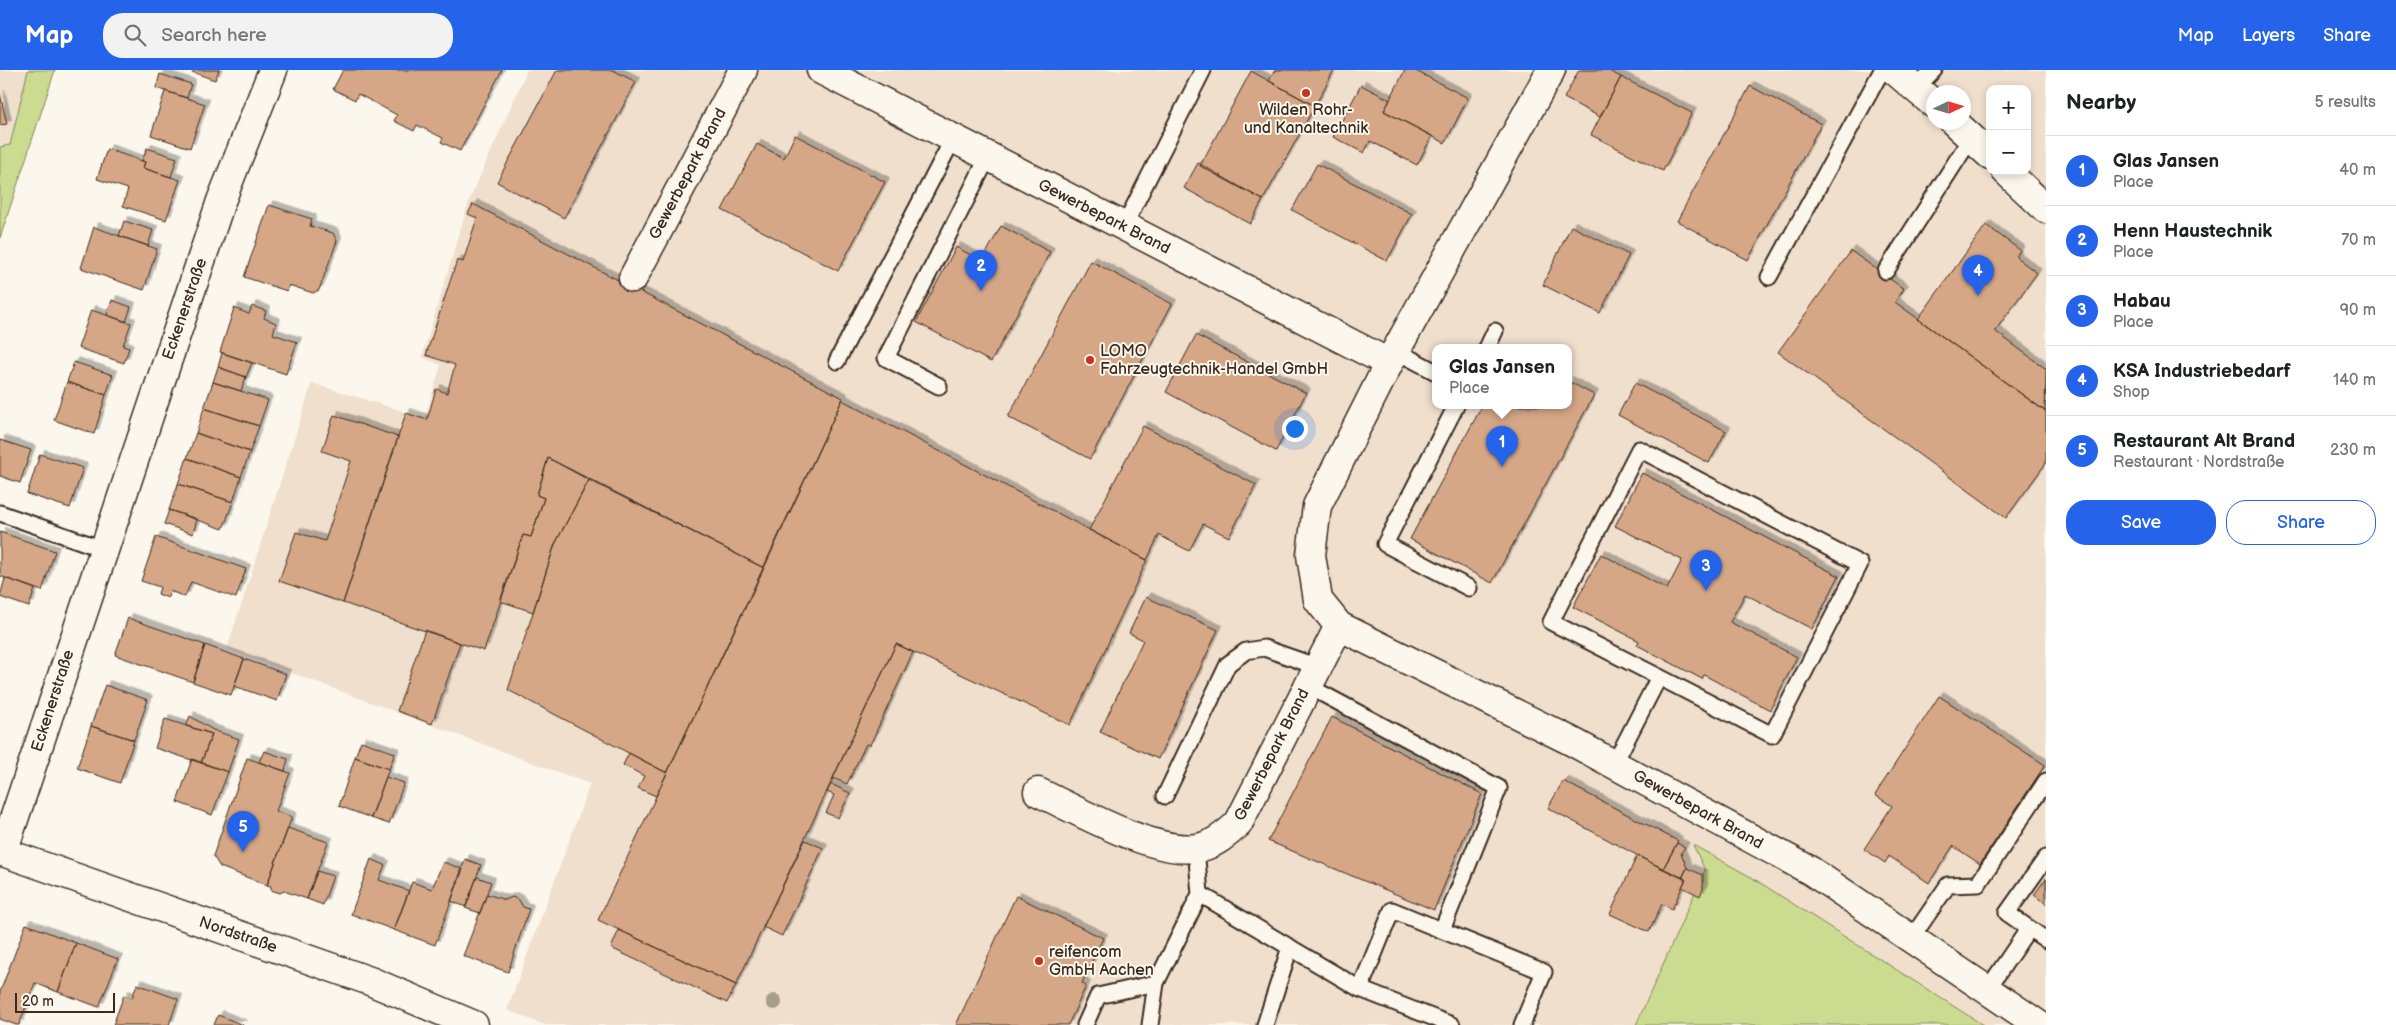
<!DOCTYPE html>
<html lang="en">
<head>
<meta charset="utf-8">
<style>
  body { margin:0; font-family:"Balsamiq Sans",sans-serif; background:#f2f2f2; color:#202124 }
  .controls { position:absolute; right:15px; top:15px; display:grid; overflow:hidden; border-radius:10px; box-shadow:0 2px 8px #0003 }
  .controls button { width:45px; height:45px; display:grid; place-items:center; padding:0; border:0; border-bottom:1px solid #e0e0e0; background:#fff; color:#202124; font:25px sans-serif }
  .compass { position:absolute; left:1926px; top:15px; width:45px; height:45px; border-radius:50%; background:#fff; box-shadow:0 2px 8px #0003; rotate:86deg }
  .scale { position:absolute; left:15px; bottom:12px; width:100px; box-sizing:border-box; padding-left:5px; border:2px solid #3b2a1e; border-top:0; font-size:14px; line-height:18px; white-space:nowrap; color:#3b2a1e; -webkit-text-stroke:4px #fbf7ec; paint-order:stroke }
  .you { position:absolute; left:1294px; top:358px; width:18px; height:18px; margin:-12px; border:4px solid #fff; border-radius:50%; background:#1a73e8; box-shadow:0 0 0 8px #1a73e833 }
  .badge { display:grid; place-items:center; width:32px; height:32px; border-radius:50%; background:#2563eb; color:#fff; font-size:16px; font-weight:700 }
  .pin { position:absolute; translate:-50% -41px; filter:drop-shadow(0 1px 2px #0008) }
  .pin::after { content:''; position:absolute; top:26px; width:18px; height:15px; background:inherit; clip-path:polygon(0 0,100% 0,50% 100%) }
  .popup { position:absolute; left:1432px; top:274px; width:140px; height:65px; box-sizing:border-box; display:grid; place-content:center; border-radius:10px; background:#fff; filter:drop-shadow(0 1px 4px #0005); font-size:16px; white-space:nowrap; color:#757577 }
  .popup b { font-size:19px; color:#202124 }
  .popup::after { content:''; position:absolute; left:50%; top:100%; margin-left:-10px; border:10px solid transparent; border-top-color:#fff }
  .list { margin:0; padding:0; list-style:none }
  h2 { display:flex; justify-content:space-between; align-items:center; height:65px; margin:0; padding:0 20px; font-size:21px }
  h2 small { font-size:16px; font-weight:400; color:#757577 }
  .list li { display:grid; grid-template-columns:32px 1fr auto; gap:15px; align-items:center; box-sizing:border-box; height:70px; padding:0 20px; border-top:1px solid #e0e0e0 }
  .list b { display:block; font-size:19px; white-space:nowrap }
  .list p { margin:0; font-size:16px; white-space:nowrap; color:#757577 }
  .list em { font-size:16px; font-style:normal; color:#757577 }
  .actions { display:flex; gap:10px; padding:15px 20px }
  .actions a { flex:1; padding:11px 0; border:1px solid #2563eb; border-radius:20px; text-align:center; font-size:18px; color:#2563eb }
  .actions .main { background:#2563eb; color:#fff }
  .icon { flex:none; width:28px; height:28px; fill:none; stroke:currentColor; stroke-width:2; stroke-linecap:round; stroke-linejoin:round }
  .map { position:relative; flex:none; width:2046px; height:955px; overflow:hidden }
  header { display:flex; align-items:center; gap:30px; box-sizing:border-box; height:70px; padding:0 25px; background:#2563eb; color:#fff }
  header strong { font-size:24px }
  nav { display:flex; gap:28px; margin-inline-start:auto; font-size:18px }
  .search { width:350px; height:45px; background:#f2f2f2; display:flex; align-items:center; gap:12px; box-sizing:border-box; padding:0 18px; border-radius:20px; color:#757577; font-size:19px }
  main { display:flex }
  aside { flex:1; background:#fff }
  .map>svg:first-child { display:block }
  .built { fill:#f0dfcd; fill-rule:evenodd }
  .green { fill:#cbdc90; stroke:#838357 }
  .building { fill:#d5a786; stroke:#3b2a1e; filter:url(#shadow) }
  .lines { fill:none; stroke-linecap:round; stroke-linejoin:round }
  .service-casing { stroke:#3b2a1e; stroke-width:19 }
  .minor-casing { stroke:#3b2a1e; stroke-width:31 }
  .tertiary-casing { stroke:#3b2a1e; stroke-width:31 }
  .service { stroke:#fbf7ec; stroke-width:15 }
  .minor { stroke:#fbf7ec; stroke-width:28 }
  .tertiary { stroke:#fbf7ec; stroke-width:28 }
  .tree { fill:#a59e8a }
  .poi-dot { fill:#c8321e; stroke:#fbf7ec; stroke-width:2 }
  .labels { text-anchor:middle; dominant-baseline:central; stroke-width:4; stroke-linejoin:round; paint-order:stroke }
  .poi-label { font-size:16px; fill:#3b2a1e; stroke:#fbf7ec; text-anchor:start }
  .street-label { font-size:16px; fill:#3b2a1e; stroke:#fbf7ec }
</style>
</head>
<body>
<header>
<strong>Map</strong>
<div class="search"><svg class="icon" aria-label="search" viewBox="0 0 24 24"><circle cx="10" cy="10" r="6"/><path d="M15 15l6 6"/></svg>Search here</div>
<nav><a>Map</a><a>Layers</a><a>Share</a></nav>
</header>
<main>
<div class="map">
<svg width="2046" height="955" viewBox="0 0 2046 955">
  <defs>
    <filter id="shadow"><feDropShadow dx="4.5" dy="-4.5" stdDeviation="0" flood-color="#0004"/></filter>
  </defs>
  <rect width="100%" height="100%" fill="#fbf7ec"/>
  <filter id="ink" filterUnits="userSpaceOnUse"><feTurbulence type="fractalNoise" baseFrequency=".02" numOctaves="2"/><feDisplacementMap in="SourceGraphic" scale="10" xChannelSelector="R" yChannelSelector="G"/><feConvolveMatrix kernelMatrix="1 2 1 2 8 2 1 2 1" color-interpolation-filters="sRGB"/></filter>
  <g filter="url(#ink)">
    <path class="built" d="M0,0H55L0,168Z
      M527,0H2046V955H545L507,940L590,714L227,579L312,313L425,348L441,295L422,287L469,131ZM1990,19H2027V101H1990ZM1934,22H1964V52H1934ZM1436,278H1568V336H1436Z"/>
    <path class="green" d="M28,0H55L0,168V77L10,75Z
      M1693,775L1751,807L1983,955H1636L1705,800Z"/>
    <path class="building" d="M193,0H219L215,10L192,2Z
      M343,0H502L460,81L441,72L443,68L417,55L414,61L394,51L397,45L358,24L355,30L333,19Z
      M557,0H613L636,12L564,148L497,112Z
      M1275,0H1334L1315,36L1269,11Z
      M1405,0H1414L1468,28L1445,73L1384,41Z
      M1579,0H1607L1621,7L1600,47L1564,28Z
      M1251,1L1315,36L1263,130L1200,96Z
      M160,4L191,14L187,28L156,18Z
      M1621,7L1692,43L1663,101L1591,65Z
      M1361,15L1390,30L1384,41L1432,66L1417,95L1370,71L1364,83L1333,67Z
      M1750,16L1821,54L1748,190L1677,151Z
      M165,21L205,34L190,78L151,65Z
      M0,24L7,54L0,55Z
      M795,65L885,112L838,201L722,140L757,74L784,88Z
      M147,78L177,88L171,107L143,98L145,92L142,91Z
      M107,79L145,92L143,98L180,110L166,150L123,136L128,119L97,109Z
      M1198,93L1263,130L1250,154L1184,118Z
      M1317,94L1412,144L1387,191L1292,140Z
      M473,134L843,328L764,498L548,388L537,425L544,428L531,467L523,465L484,581L343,533L406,343L427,350L436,319L447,323L455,295L426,285L457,190L463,192L477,148L468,144Z
      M269,135L312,149L310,156L333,163L337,171L319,220L313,223L289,215L287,221L244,207Z
      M124,151L153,160L148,176L119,166Z
      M1986,155L2020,180L2016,187L2037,203L1995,261L2046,299L2045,341L1918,249Z
      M1001,156L1050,182L991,292L916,252L956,177L982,191Z
      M1571,156L1629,185L1600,243L1543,215Z
      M94,157L157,179L144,220L81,198Z
      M1851,181L1904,219L1895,232L2046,342V393L2006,448L1778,282Z
      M1091,191L1172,234L1090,389L1008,347Z
      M112,230L131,237L126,252L107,245Z
      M252,236L266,241L264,248L276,253L273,264L297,272L286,304L220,282L234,238L249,244Z
      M91,240L131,253L123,276L129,278L124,293L78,278Z
      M1196,265L1306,323L1276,381L1166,322Z
      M222,283L252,293L246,307L218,297Z
      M74,292L113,305L106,325L67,312Z
      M218,297L246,307L241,321L213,312Z
      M1568,311L1594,325L1492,513L1410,469L1482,336H1568Z
      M67,312L106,325L94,364L54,350Z
      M213,312L268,330L259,356L204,338Z
      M1635,313L1726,361L1709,393L1618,345Z
      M842,330L1147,490L1070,655L896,574L736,915L598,850Z
      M204,338L259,356L250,382L196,363Z
      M334,345L398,367L343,533L279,511L296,462L325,471L351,391L322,381Z
      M1143,356L1256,415L1229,467L1203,454L1189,481L1159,465L1147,490L1089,460Z
      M196,363L250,382L241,407L187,388Z
      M0,370L31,380L20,413L0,406Z
      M40,384L83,398L70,438L27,424Z
      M187,388L241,407L233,432L178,414Z
      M548,388L589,410L555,474L533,542L500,531L523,465L531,467L544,428L537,425Z
      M1642,403L1839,506L1812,559L1745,524L1730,552L1797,587L1770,640L1704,605L1702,609L1637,575L1639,571L1573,537L1601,484L1667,519L1682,490L1615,456Z
      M589,410L764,498L667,703L508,620L555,474Z
      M178,414L233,432L223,459L169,440Z
      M169,440L197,449L193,464L164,454Z
      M0,462L55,481L42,521L0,506Z
      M156,467L246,499L236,528L191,512L185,527L170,521L168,528L158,524L160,517L141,511Z
      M5,508L35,519L29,537L0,527Z
      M1146,527L1218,560L1158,689L1100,662L1143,570L1129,563Z
      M128,548L205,575L193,612L115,585Z
      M425,560L460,573L432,654L397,641Z
      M896,574L913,582L870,675L866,674L847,714L833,708Z
      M205,575L244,589L231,625L193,612Z
      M244,589L286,604L277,631L234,616Z
      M105,615L148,630L134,670L91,656Z
      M1939,626L2045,695L1980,794L1953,776L1929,813L1889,786L1885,793L1864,779L1892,736L1875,725Z
      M190,646L213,660L239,669L228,702L201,693L212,664L186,656Z
      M1332,647L1482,724L1434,840L1268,771Z
      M165,649L212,664L201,693L155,678Z
      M91,656L134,670L120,713L77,698Z
      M361,671L395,683L389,699L355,687Z
      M264,681L288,689L285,701L259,692Z
      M629,683L667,703L656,726L638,718L644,706L623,695Z
      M355,687L389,699L371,748L339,736Z
      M247,688L290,703L276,741L292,747L267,815L220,797L213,786Z
      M192,689L228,702L212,745L177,732Z
      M386,707L404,713L389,754L371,748Z
      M1563,711L1678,771L1663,799L1548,738Z
      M831,714L850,723L838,748L826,743L834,725L827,722Z
      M288,758L328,772L307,829L284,821L280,823L271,820V816L267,815Z
      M805,770L823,778L782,866L763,857Z
      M1677,773L1685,777L1681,783L1687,798L1682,808L1663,799Z
      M1637,786L1686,809L1672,839L1662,834L1649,862L1610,844Z
      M371,789L385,795L379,810L409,821L394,860L351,844Z
      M465,789L481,795L466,837L451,831Z
      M443,792L463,799L435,875L394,860L412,812L432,819Z
      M1687,798L1703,805V819L1700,826L1682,817L1686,809L1682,808Z
      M317,801L333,806L323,835L307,829Z
      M477,807L491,812L480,843L465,838Z
      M2046,808V834L2034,825Z
      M487,824L505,830L512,827L519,830L523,837L529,839L508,902L463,886Z
      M1016,826L1103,868L1082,913L1086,916L1068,955H956Z
      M26,854L76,873L58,922L35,913L19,955H16L0,949V922Z
      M619,860L736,915L727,933L611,878Z
      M76,873L118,889L99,937L58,922Z
      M137,914L178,929L169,955H113L124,925L132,928Z
      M218,945L243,955H214Z"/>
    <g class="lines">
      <g class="service-casing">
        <path id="service" d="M1916,18L1934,0
          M1123,158L1203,0
          M1886,201L1971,68
          M1769,207L1882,0
          M1487,278L1495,261
          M1396,281L1436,302
          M837,291L953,69
          M939,316L886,288L988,87
          M1456,336L1385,474L1469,518
          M0,443L103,479
          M1308,616L1499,718L1442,860
          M1614,694L1659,607L1772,665L1860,494L1639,379L1551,552L1659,607
          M1165,726L1228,594L1246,581L1264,578L1318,597
          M2046,788L2007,843L2046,870
          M1200,824L1360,919L1452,955
          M1911,869L1948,815L1978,814L2046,711
          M1360,919L1392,840L1544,902L1522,955
          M1987,920L2029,858
          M1085,955L1098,926L1156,913
          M1150,955L1156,913L1200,824L1196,778
          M1265,955L1290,877"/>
      </g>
      <g class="minor-casing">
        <path id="minor" d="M821,0L1389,293
          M1551,0L1389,293L1317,436L1311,485L1318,530L1339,556L1571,671L1811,801L2039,955
          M1894,0L1934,34
          M1954,52L1990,85
          M2006,101L2046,139
          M633,208L743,0
          M1038,722C1077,740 1153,784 1196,778C1213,776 1225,765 1238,754L1339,556
          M3,782L221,131L273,0"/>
      </g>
      <g class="tertiary-casing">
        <path id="tertiary" d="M0,781L370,911L474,955"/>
      </g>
      <use href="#service" class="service"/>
      <use href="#minor" class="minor"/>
      <use href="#tertiary" class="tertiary"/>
    </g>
    <circle class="tree" cx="774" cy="932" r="8"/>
  </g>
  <g class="poi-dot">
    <circle cx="1306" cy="23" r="5"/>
    <circle cx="1090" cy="290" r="5"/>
    <circle cx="1039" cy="891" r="5"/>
  </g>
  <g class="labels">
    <g class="poi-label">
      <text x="1306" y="40" text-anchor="middle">Wilden Rohr-<tspan x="1306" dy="18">und Kanaltechnik</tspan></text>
      <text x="1100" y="281">LOMO<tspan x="1100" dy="18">Fahrzeugtechnik-Handel GmbH</tspan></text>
      <text x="1049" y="882">reifencom<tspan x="1049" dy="18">GmbH Aachen</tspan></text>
    </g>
    <g class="street-label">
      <text transform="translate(688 104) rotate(-62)">Gewerbepark Brand</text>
      <text transform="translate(1104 147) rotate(27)">Gewerbepark Brand</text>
      <text transform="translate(185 239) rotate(-71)">Eckenerstraße</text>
      <text transform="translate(53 631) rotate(-72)">Eckenerstraße</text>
      <text transform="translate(1272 685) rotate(-63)">Gewerbepark Brand</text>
      <text transform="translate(1698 740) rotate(29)">Gewerbepark Brand</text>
      <text transform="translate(238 865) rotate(19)">Nordstraße</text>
    </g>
  </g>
</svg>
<div class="controls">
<button>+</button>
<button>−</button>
</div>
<svg class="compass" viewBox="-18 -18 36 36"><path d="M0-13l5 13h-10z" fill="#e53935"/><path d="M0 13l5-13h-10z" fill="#757577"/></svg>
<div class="scale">20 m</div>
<div class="you"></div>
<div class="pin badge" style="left:1502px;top:397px">1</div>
<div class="popup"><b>Glas Jansen</b>Place</div>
<div class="pin badge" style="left:981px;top:221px">2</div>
<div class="pin badge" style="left:1706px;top:521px">3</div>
<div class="pin badge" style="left:1978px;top:226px">4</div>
<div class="pin badge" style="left:243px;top:782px">5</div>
</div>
<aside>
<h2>Nearby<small>5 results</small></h2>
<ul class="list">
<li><span class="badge">1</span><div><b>Glas Jansen</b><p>Place</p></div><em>40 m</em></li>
<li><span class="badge">2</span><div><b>Henn Haustechnik</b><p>Place</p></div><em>70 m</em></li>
<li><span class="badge">3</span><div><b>Habau</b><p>Place</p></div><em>90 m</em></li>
<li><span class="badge">4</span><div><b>KSA Industriebedarf</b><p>Shop</p></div><em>140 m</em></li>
<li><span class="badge">5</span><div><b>Restaurant Alt Brand</b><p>Restaurant · Nordstraße</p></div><em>230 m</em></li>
</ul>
<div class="actions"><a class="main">Save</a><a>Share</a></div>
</aside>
</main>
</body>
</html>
